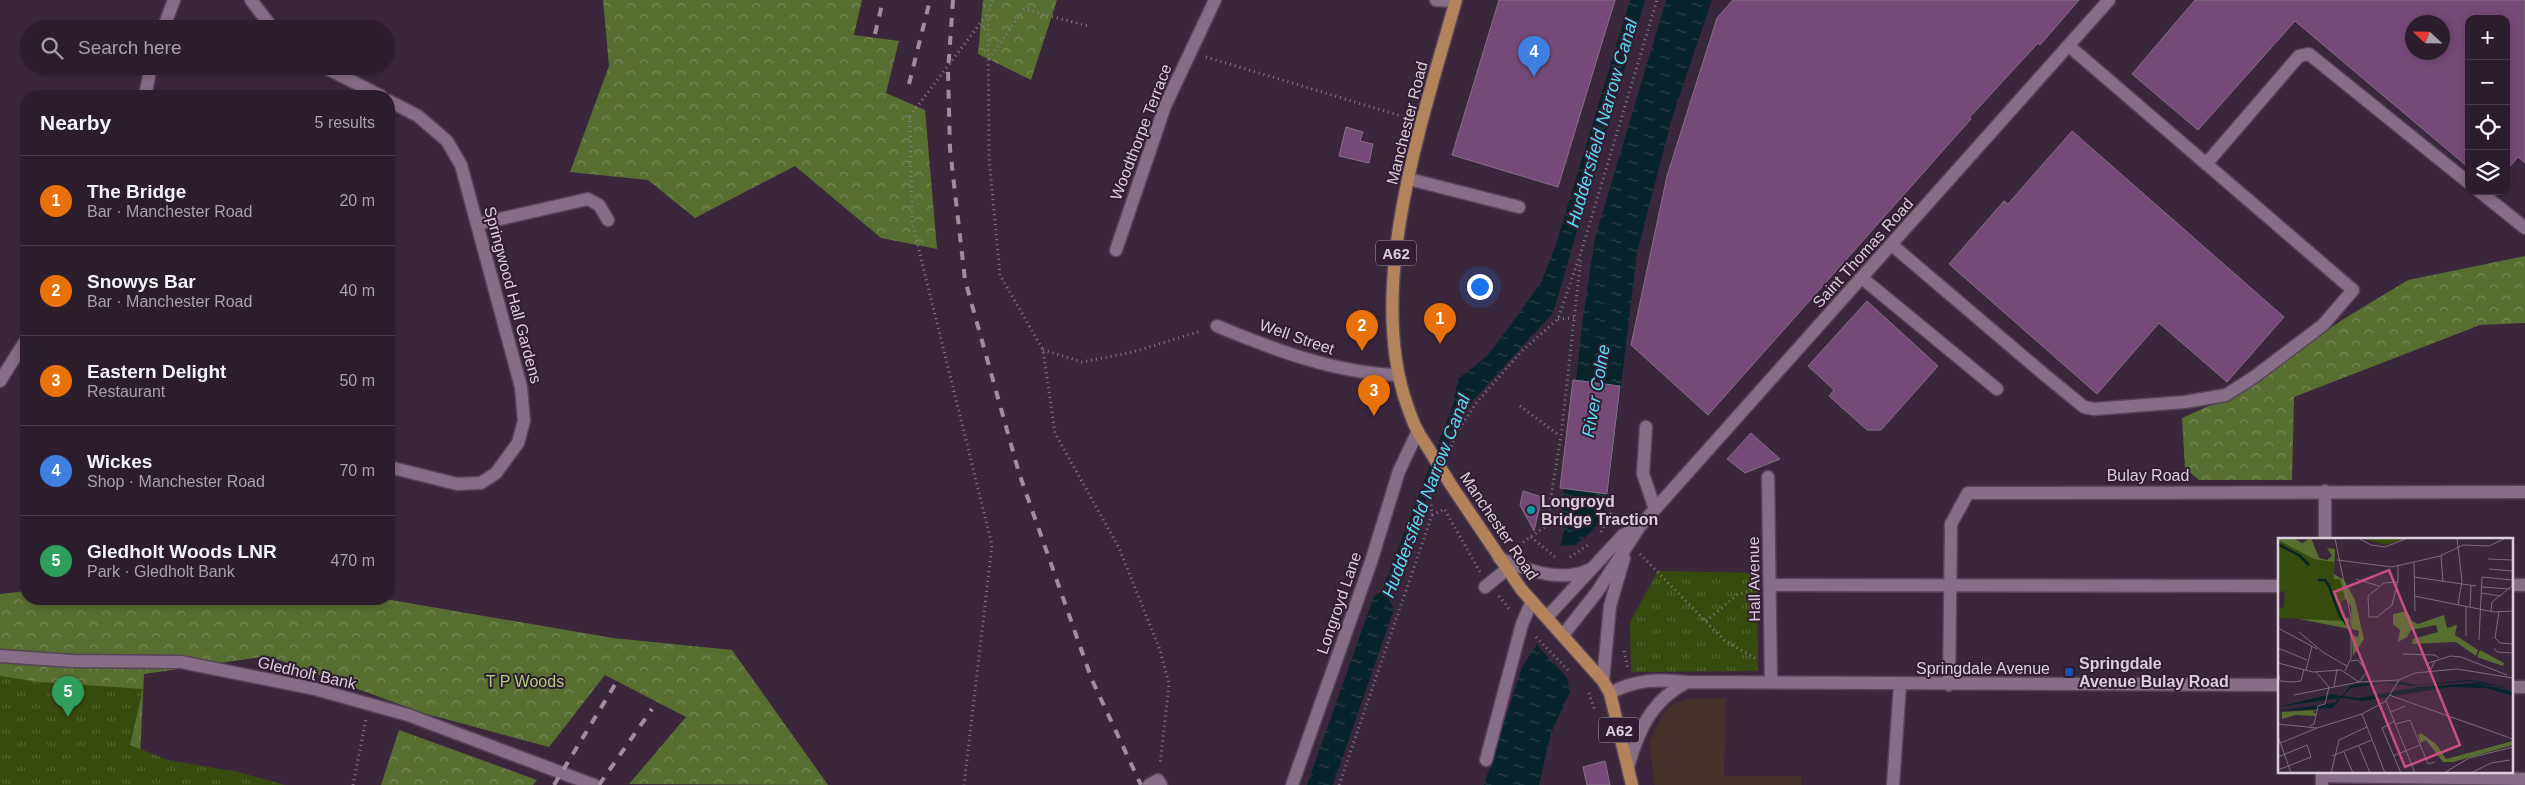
<!DOCTYPE html>
<html lang="en">
<head>
<meta charset="utf-8">
<style>
  body { margin:0; font-family:Helvetica,sans-serif; background:#342635; color:#f1f3f6 }
  .controls { position:absolute; right:15px; top:15px; display:grid; overflow:hidden; border-radius:10px; box-shadow:0 2px 8px #0003 }
  .controls button { width:45px; height:45px; display:grid; place-items:center; padding:0; border:0; border-bottom:1px solid #483b49; background:#2c1d2d; color:#f1f3f6; font:25px sans-serif }
  .compass { position:absolute; left:2405px; top:15px; width:45px; height:45px; border-radius:50%; background:#2c1d2d; box-shadow:0 2px 8px #0003; rotate:292deg }
  .you { position:absolute; left:1479px; top:286px; width:18px; height:18px; margin:-12px; border:4px solid #fff; border-radius:50%; background:#1a73e8; box-shadow:0 0 0 8px #1a73e833 }
  .badge { display:grid; place-items:center; width:32px; height:32px; border-radius:50%; background:#d93025; color:#fff; font-size:16px; font-weight:700 }
  .pin { position:absolute; translate:-50% -41px; filter:drop-shadow(0 1px 2px #0008) }
  .pin::after { content:''; position:absolute; top:26px; width:18px; height:15px; background:inherit; clip-path:polygon(0 0,100% 0,50% 100%) }
  .list { margin:0; padding:0; list-style:none }
  h2 { display:flex; justify-content:space-between; align-items:center; height:65px; margin:0; padding:0 20px; font-size:21px }
  h2 small { font-size:16px; font-weight:400; color:#a6a2aa }
  .list li { display:grid; grid-template-columns:32px 1fr auto; gap:15px; align-items:center; box-sizing:border-box; height:90px; padding:0 20px; border-top:1px solid #483b49 }
  .list b { display:block; font-size:19px; white-space:nowrap }
  .list p { margin:0; font-size:16px; white-space:nowrap; color:#a6a2aa }
  .list em { font-size:16px; font-style:normal; color:#a6a2aa }
  .icon { flex:none; width:28px; height:28px; fill:none; stroke:currentColor; stroke-width:2; stroke-linecap:round; stroke-linejoin:round }
  .map { position:relative; flex:none; width:2525px; height:785px; overflow:hidden }
  .search { position:absolute; background:#2c1d2d; box-shadow:0 2px 8px #0003; left:20px; top:20px; width:375px; height:55px; display:flex; align-items:center; gap:12px; box-sizing:border-box; padding:0 18px; border-radius:28px; color:#a6a2aa; font-size:19px }
  .panel { position:absolute; background:#2c1d2d; box-shadow:0 2px 8px #0003; left:20px; top:90px; width:375px; height:515px; border-radius:20px }
  .map>svg:first-child { display:block }
  .commercial { fill:#45322b }
  .forest { fill:url(#forest-crowns) }
  .park { fill:url(#park-tufts) }
  .water { fill:url(#water-ripples) }
  .pier { fill:#3b273c }
  .building { fill:#764a78; stroke:#876f88; fill-rule:evenodd }
  .lines { fill:none; stroke-linecap:round; stroke-linejoin:round }
  .lane-casing { stroke:#564457; stroke-width:15 }
  .street-casing { stroke:#564457; stroke-width:15 }
  .secondary-casing { stroke:#564457; stroke-width:15 }
  .primary-casing { stroke:#564457; stroke-width:15 }
  .path { stroke:#897889; stroke-width:3; stroke-dasharray:1 4; stroke-linecap:butt }
  .lane { stroke:#866e86; stroke-width:12 }
  .street { stroke:#866e86; stroke-width:12 }
  .secondary { stroke:#866e86; stroke-width:12 }
  .primary { stroke:#b3845b; stroke-width:12 }
  .rail { stroke:#9e8f9f; stroke-width:4; stroke-dasharray:9 9; stroke-linecap:butt }
  .primary-bridge-casing { stroke:#564457; stroke-width:15; stroke-linecap:butt }
  .path-bridge { stroke:#897889; stroke-width:3; stroke-dasharray:1 4; stroke-linecap:butt }
  .primary-bridge { stroke:#b3845b; stroke-width:12 }
  .culture-dot { fill:#0f9aa8; stroke:#311e32; stroke-width:2 }
  .transit-dot { fill:#1a4fb4; stroke:#311e32; stroke-width:2 }
  .labels { text-anchor:middle; dominant-baseline:central; stroke-width:4; stroke-linejoin:round; paint-order:stroke }
  .shield { fill:#311e32; stroke:#a899a8; stroke-width:1 }
  .shield-label { font-size:15px; font-weight:bold; fill:#dbcedb }
  .street-label { font-size:16px; fill:#dbcedb; stroke:#311e32 }
  .poi-label { font-size:16px; font-weight:bold; fill:#dbcedb; stroke:#311e32; text-anchor:start }
  .park-label { font-size:16px; fill:#afd078; stroke:#311e32 }
  .water-label { font-size:18px; font-style:italic; fill:#57dbf6; stroke:#311e32 }
  .inset-river { fill:none; stroke:#07242a; stroke-width:2.5 }
  .inset-road { fill:none; stroke:#7b6a7c; stroke-width:1 }
  .view { fill:#ca4f81; fill-opacity:0.15; stroke:#ca4f81; stroke-width:2.5 }
  .inset-edge { fill:none; stroke:#dbcedb; stroke-width:2.5 }
</style>
</head>
<body>
<div class="map">
<svg width="2525" height="785" viewBox="0 0 2525 785">
  <defs>
    <pattern id="forest-crowns" width="20" height="18" patternUnits="userSpaceOnUse" patternTransform="scale(1.25)"><rect width="20" height="18" fill="#586e31"/><path d="M2 6a3 3 0 1 1 6 0M12 15a3 3 0 1 1 6 0" fill="none" stroke="#778858"/></pattern>
    <pattern id="park-tufts" width="24" height="20" patternUnits="userSpaceOnUse" patternTransform="scale(1.25)"><rect width="24" height="20" fill="#384b0e"/><path d="M3 7l-1-3M5 7V3M7 7l1-3M15 17l-1-3M17 17v-4M19 17l1-3" fill="none" stroke="#546430"/></pattern>
    <pattern id="water-ripples" width="26" height="14" patternUnits="userSpaceOnUse" patternTransform="scale(1.25)"><rect width="26" height="14" fill="#07242a"/><path d="M2 4q2-2 4 0t4 0M15 11q2-2 4 0t4 0" fill="none" stroke="#2b4348"/></pattern>
  </defs>
  <rect width="100%" height="100%" fill="#3b273c"/>
  <path class="commercial" d="M1726,698L1724,776H1802L1801,785H1655L1649,741L1664,714L1670,706L1686,699Z"/>
  <path class="forest" d="M603,0H862L854,35L899,41L886,93L925,110L937,249L881,238L795,166L695,218L648,180L570,172L609,66Z
    M983,0H1057L1031,80L978,54Z
    M2525,256V323L2480,325L2294,397L2292,480H2199L2185,468L2182,418L2240,392L2342,320L2408,280Z
    M26,591V599H385L613,638L732,650L828,785L629,784L686,717L605,675L549,747L423,713L268,656L144,674L140,758L0,785V594Z
    M399,730L537,780L533,785H381Z"/>
  <path class="park" d="M1658,571L1757,573L1758,671L1631,672L1630,622Z
    M0,676L39,682L143,689L130,745L168,760L238,772L285,785H0Z"/>
  <path class="water" d="M1630,0H1645L1553,313L1468,406L1454,429L1388,598L1394,609L1333,785H1307L1374,596L1382,591L1453,405L1458,379L1487,356L1512,323L1542,281L1556,244Z
    M1666,0H1712L1672,118L1637,253L1607,502L1577,576L1566,673L1570,692L1551,733L1539,785H1484L1522,667L1536,646L1564,530L1562,504L1583,317L1595,238Z"/>
  <path class="pier" d="M1602,518L1579,576L1569,673L1570,681L1535,643L1558,546L1575,545L1589,534Z"/>
  <path class="building" d="M1499,0H1615L1558,187L1452,155Z
    M1733,0H2079L2040,45L2038,43L1969,118L1971,119L1708,415L1631,345L1667,176L1717,18Z
    M2195,0H2525V163L2518,157L2506,171V19H2469V168L2295,21L2198,130L2132,74ZM2412,22H2442V52H2412Z
    M1346,127L1363,132L1360,141L1373,144L1369,163L1339,156Z
    M2072,131L2284,317L2227,382L2159,323L2097,394L1949,264L2004,201L2008,204Z
    M1867,301L1938,366L1881,430H1867L1829,396L1834,390L1808,366Z
    M1573,380L1620,386L1607,494L1560,488Z
    M1751,433L1780,459L1745,473L1727,459Z
    M1523,491L1542,497L1534,531L1520,505Z
    M1605,761L1610,785H1587L1583,767Z"/>
  <g class="lines">
    <g class="lane-casing">
      <path id="lane" d="M2206,164L2299,56L2309,54L2469,183
        M1409,179L1519,207
        M2479,191L2525,228
        M1892,245L2046,376L2084,407L2094,409L2185,402L2226,395L2254,377L2323,325L2353,290L2069,46
        M1862,278L1997,389
        M1217,326C1275,350 1335,373 1398,375
        M1646,427L1643,474L1655,509
        M1770,585L2279,586
        M2511,585H2525
        M1485,587L1507,569
        M1486,760L1522,624L1532,601
        M2322,776L2525,779"/>
    </g>
    <g class="street-casing">
      <path id="street" d="M251,0L273,29
        M1436,0L1455,1
        M163,29L174,0
        M322,66L381,96
        M145,96L151,66
        M389,101L418,116L447,141L461,165L521,387L524,421L518,443L496,473L481,483L457,484L389,467
        M478,224L588,199L599,205L608,220
        M1116,250L1165,106L1215,0
        M0,381L26,340
        M1768,477L1771,681
        M2325,539V491
        M1949,685L1951,524L1968,493L2525,492
        M2511,687H2525
        M1610,693C1637,679 1658,679 1687,682L2279,685
        M1628,767C1639,729 1651,701 1687,682
        M1149,785L1158,780L1161,785
        M1893,785L1900,685
        M2322,785V771"/>
    </g>
    <g class="secondary-casing">
      <path id="secondary" d="M1499,558C1525,570 1562,583 1589,570
        M1547,617L1623,535L1640,526
        M1563,635L1597,592L1640,526L2109,0
        M0,656L72,661L181,662L315,689L408,715L594,785
        M1603,681L1610,606L1624,558
        M1292,785L1371,562L1399,471L1417,433"/>
    </g>
    <g class="primary-casing">
      <path id="primary" d="M1425,443C1416,431 1412,419 1407,405C1365,285 1423,118 1456,0
        M1451,485L1521,589L1603,681L1610,693L1632,785"/>
    </g>
    <path class="path" d="M992,0L988,13L989,157L1000,275L1043,350L1055,433L1119,548L1160,650L1169,684L1160,765
      M1206,57L1408,118
      M989,59L1024,9L1088,26
      M910,116L912,222L992,545L964,785
      M1558,319L1575,318
      M1043,350L1082,362L1133,352L1201,331
      M1520,406L1560,436
      M1449,451L1457,432L1477,402L1523,350L1558,319L1582,249L1657,0
      M1445,510L1480,572
      M1432,515L1445,509
      M1601,532L1611,514L1616,515
      M1531,537L1555,557
      M1515,548L1546,526L1561,436L1581,257
      M1640,554L1724,640L1755,658
      M1570,557L1590,544
      M1499,596L1511,611
      M1706,621L1737,595L1755,589
      M1536,637L1570,672
      M1624,651L1628,669
      M1589,693L1595,711
      M353,785L366,719
      M1339,785L1432,515L1430,495L1434,486"/>
    <use href="#lane" class="lane"/>
    <use href="#street" class="street"/>
    <use href="#secondary" class="secondary"/>
    <use href="#primary" class="primary"/>
    <path class="rail" d="M953,0L948,72L950,149L965,280L1019,473L1092,680L1141,785
      M875,34L883,0
      M909,84L930,0
      M554,785L616,683
      M599,785L652,709"/>
    <g class="primary-bridge-casing">
      <path id="primary-bridge" d="M1425,443L1451,485"/>
    </g>
    <path class="path-bridge" d="M910,116L988,13"/>
    <use href="#primary-bridge" class="primary-bridge"/>
  </g>
  <circle class="culture-dot" cx="1531" cy="510" r="5"/>
  <rect class="transit-dot" x="2064" y="667" width="10" height="10" rx="2.5"/>
  <g class="labels">
    <g class="shield">
      <rect x="1376" y="240.5" width="40" height="25" rx="4"/>
      <rect x="1599" y="717.5" width="40" height="25" rx="4"/>
    </g>
    <g class="shield-label">
      <text x="1396" y="253">A62</text>
      <text x="1619" y="730">A62</text>
    </g>
    <g class="street-label">
      <text transform="translate(1407 123) rotate(-76)">Manchester Road</text>
      <text transform="translate(1141 132) rotate(-69)">Woodthorpe Terrace</text>
      <text transform="translate(1863 253) rotate(-48)">Saint Thomas Road</text>
      <text transform="translate(513 295) rotate(75)">Springwood Hall Gardens</text>
      <text transform="translate(1297 337) rotate(19)">Well Street</text>
      <text x="2148" y="475">Bulay Road</text>
      <text transform="translate(1499 526) rotate(56)">Manchester Road</text>
      <text transform="translate(1754 579) rotate(-91)">Hall Avenue</text>
      <text transform="translate(1339 603) rotate(-71)">Longroyd Lane</text>
      <text x="1983" y="668">Springdale Avenue</text>
      <text transform="translate(307 673) rotate(13)">Gledholt Bank</text>
    </g>
    <g class="poi-label">
      <text x="1541" y="501">Longroyd<tspan x="1541" dy="18">Bridge Traction</tspan></text>
      <text x="2079" y="663">Springdale<tspan x="2079" dy="18">Avenue Bulay Road</tspan></text>
    </g>
    <g class="park-label">
      <text x="525" y="681">T P Woods</text>
    </g>
    <g class="water-label">
      <text transform="translate(1602 123) rotate(-74)">Huddersfield Narrow Canal</text>
      <text transform="translate(1596 391) rotate(-80)">River Colne</text>
      <text transform="translate(1426 496) rotate(-69)">Huddersfield Narrow Canal</text>
    </g>
  </g>
  <g transform="translate(2278 538)">
    <rect width="235" height="235" fill="#3b273c"/>
    <path d="M0,0H15L24,5L33,0L41,20L49,22L54,18L49,10L57,11L56,36L66,42L77,62L86,101L75,118L74,97L80,99L81,93L74,91L73,69L68,61L62,63L65,80H71L72,91L21,81L47,72L0,50ZM129,73L134,83L140,86L166,77L169,90L179,87L177,97L200,112L198,118L178,104L134,106L135,101L160,94L158,87L133,92L129,99L120,104L122,92L115,86V76ZM202,112L226,125L225,128L199,119ZM39,172L35,174L39,176L37,178L18,177L4,181V174ZM143,195L159,207L168,221L235,203V207L175,224H165L148,202L142,205L140,197Z" fill="#586e31"/>
    <path d="M83,0H129L108,7ZM0,2L36,21L56,24V41H62L67,61L63,62L65,83L0,80V70L6,69L7,53L0,54Z" fill="#384b0e"/>
    <path d="M191,142L205,144L235,152L192,143L133,148L108,145L73,150L65,158L81,160L139,149L199,145L233,153L235,158L208,150L172,149L85,163L63,160L55,170L0,173L56,165L62,160L0,169L53,156L64,158L72,148L79,146L126,144L138,147Z" fill="#07242a"/>
    <path class="inset-river" d="M0,6L22,18L31,27M40,42H47L51,48L62,78L69,87"/>
    <path class="inset-road" d="M57,0L73,80V120L67,133M80,0L93,7L107,9L130,0M179,0L184,43L180,67M163,18L165,44M210,21L235,22M59,22L114,29L162,18L185,7L211,8L226,1M136,24L137,73M211,31L235,33M136,39L198,48M78,41L101,48M120,44L106,45L90,58L91,79H99L114,67L119,47L120,41V27M204,49L232,51M203,55L222,58M136,58L216,74L235,73M188,68V98M192,69L193,48M213,73L214,64L234,48L235,27M221,74L217,100L222,105L235,106M0,90L39,111M21,94L46,115L69,128M201,102L204,39L234,42M0,110L29,122M216,110L219,114L235,115M125,116L157,117L161,120M73,123L80,122L89,134L81,144M0,125L35,134L63,132L81,144M0,132L2,143L15,144L23,143L26,131M28,132L34,108M152,133L157,123L172,118L183,119L229,137M152,133L150,125L157,123M38,134L51,149M56,149L59,131M16,157L81,144L121,142M111,157L235,201M108,163L137,235M113,174L127,168M84,176L107,235M117,183L104,190L123,235M0,186L39,190L84,176L108,163L121,142L137,135L179,131L235,140M118,186L132,182L150,226L157,224M32,188L36,186L40,168L47,166L51,149M0,198L13,235M0,206L39,190M81,208L92,235M66,214L75,235M54,218L94,202M115,218L142,207M0,219L29,207L33,219L0,232M53,235L61,202L89,189M166,235L191,220L235,209M193,235L213,225L232,222"/>
    <path class="view" d="M111,32L182,207L127,229L56,54Z"/>
    <rect width="235" height="235" class="inset-edge"/>
  </g>
</svg>
<div class="controls">
<button>+</button>
<button>−</button>
<button><svg class="icon" aria-label="locate" viewBox="0 0 24 24"><circle cx="12" cy="12" r="6"/><path d="M12 2v4M12 18v4M2 12h4M18 12h4"/></svg></button>
<button><svg class="icon" aria-label="layers" viewBox="0 0 24 24"><path d="M12 4l9 5-9 5-9-5zM3 14l9 5 9-5"/></svg></button>
</div>
<svg class="compass" viewBox="-18 -18 36 36"><path d="M0-13l5 13h-10z" fill="#e53935"/><path d="M0 13l5-13h-10z" fill="#a6a2aa"/></svg>
<div class="you"></div>
<div class="pin badge" style="left:1440px;top:344px;background:#e8710a">1</div>
<div class="pin badge" style="left:1362px;top:351px;background:#e8710a">2</div>
<div class="pin badge" style="left:1374px;top:416px;background:#e8710a">3</div>
<div class="pin badge" style="left:1534px;top:77px;background:#3f7fe0">4</div>
<div class="pin badge" style="left:68px;top:717px;background:#2e9e5b">5</div>
<div class="search"><svg class="icon" aria-label="search" viewBox="0 0 24 24"><circle cx="10" cy="10" r="6"/><path d="M15 15l6 6"/></svg>Search here</div>
<section class="panel">
<h2>Nearby<small>5 results</small></h2>
<ul class="list">
<li><span class="badge" style="background:#e8710a">1</span><div><b>The Bridge</b><p>Bar · Manchester Road</p></div><em>20 m</em></li>
<li><span class="badge" style="background:#e8710a">2</span><div><b>Snowys Bar</b><p>Bar · Manchester Road</p></div><em>40 m</em></li>
<li><span class="badge" style="background:#e8710a">3</span><div><b>Eastern Delight</b><p>Restaurant</p></div><em>50 m</em></li>
<li><span class="badge" style="background:#3f7fe0">4</span><div><b>Wickes</b><p>Shop · Manchester Road</p></div><em>70 m</em></li>
<li><span class="badge" style="background:#2e9e5b">5</span><div><b>Gledholt Woods LNR</b><p>Park · Gledholt Bank</p></div><em>470 m</em></li>
</ul>
</section>
</div>
</body>
</html>
